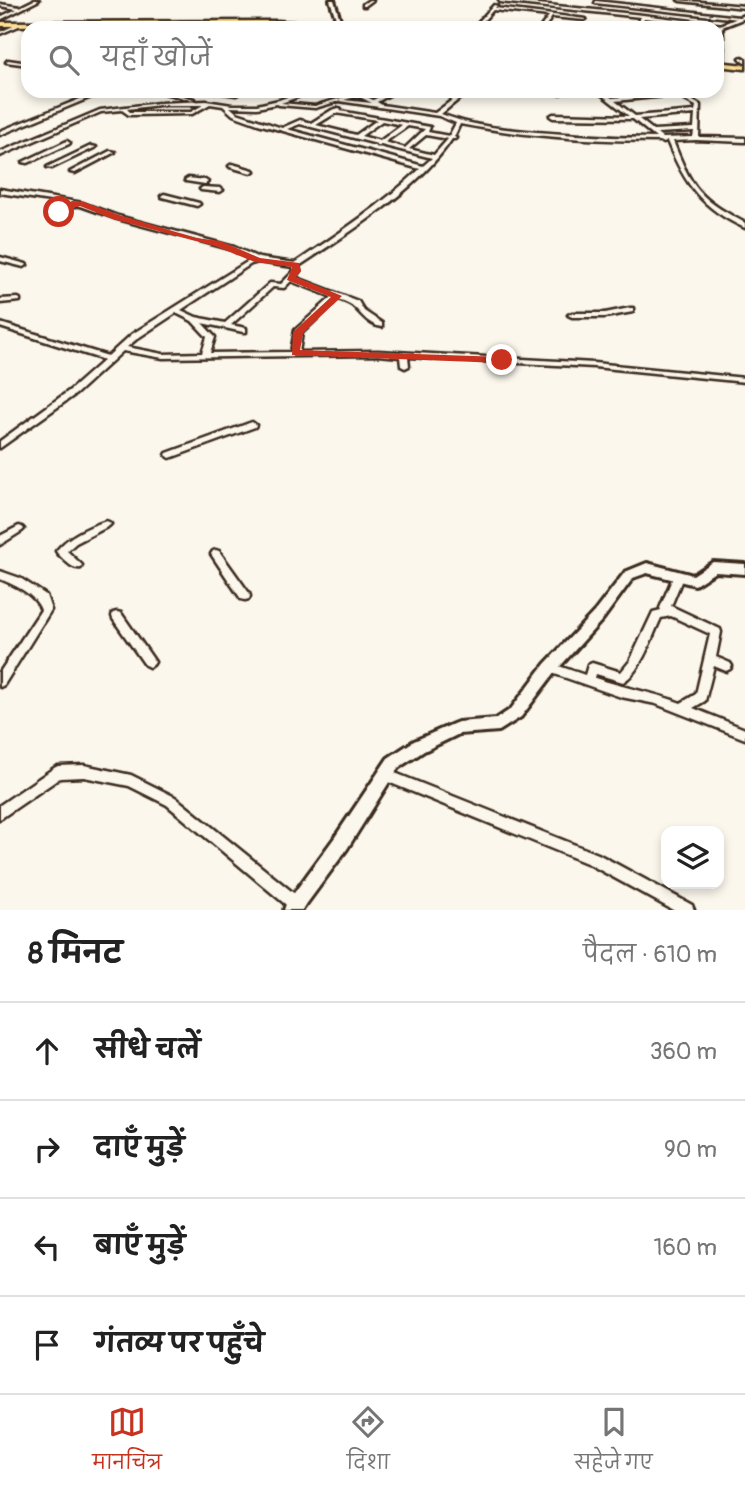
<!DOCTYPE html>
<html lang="hi">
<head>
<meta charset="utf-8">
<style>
  body { margin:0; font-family:Pangolin,"Playpen Sans Deva",sans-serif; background:#f2f2f2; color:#222 }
  .controls { position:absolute; right:21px; bottom:21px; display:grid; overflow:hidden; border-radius:14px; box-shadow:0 4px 10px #0003 }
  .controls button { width:63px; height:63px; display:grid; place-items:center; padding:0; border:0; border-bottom:2px solid #e0e0e0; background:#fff; color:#222; font:35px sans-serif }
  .stop { position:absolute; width:21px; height:21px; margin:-16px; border:5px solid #c8321e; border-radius:50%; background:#fff }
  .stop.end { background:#c8321e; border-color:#fff; box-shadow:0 2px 7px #0008 }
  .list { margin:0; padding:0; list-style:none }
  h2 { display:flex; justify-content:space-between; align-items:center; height:91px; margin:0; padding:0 28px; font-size:30px }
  h2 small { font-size:23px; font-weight:400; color:#767676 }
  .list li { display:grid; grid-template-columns:46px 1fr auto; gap:21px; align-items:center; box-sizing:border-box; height:98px; padding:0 28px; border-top:2px solid #e0e0e0 }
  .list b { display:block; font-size:26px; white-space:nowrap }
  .list em { font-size:23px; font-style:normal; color:#767676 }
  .icon { flex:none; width:38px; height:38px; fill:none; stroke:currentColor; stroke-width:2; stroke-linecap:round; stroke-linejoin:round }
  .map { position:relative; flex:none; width:745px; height:910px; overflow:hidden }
  .search { position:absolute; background:#fff; box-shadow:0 4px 10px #0003; left:21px; right:21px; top:21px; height:77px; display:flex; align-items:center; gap:18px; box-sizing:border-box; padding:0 24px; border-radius:21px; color:#767676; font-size:26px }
  .sheet { height:483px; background:#fff }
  nav { display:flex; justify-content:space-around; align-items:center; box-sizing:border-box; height:98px; border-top:2px solid #e0e0e0; background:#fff; font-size:19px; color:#767676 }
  nav a { display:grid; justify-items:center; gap:4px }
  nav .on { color:#c8321e }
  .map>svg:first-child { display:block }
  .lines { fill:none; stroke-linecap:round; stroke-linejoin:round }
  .minor-casing { stroke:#3b2a1e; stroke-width:5 }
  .tertiary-casing { stroke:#3b2a1e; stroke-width:6 }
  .primary-casing { stroke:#3b2a1e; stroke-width:5 }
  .minor { fill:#fbf7ec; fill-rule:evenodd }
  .tertiary { fill:#fbf7ec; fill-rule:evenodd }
  .primary { fill:#fdde96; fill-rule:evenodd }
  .route { fill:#c8321e }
</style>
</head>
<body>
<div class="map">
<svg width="745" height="910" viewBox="0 0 745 910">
  <rect width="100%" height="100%" fill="#fbf7ec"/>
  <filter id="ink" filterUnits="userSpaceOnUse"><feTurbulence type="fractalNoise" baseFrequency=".0143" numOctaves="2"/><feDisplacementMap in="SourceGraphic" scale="14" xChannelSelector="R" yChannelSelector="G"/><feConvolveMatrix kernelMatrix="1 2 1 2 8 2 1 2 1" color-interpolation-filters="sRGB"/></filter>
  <g filter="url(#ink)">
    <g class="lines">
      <g class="minor-casing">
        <path id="minor" d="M34,0H39L0,20V17L17,9L0,6V4L20,7Z
          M369,0H373L365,6H363V4Z
          M499,0L643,15L723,25L721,26L644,18L640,28H636L640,17L500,2Z
          M678,0L745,6V8L680,1Z
          M596,1L739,17L741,18L739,19L595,3Z
          M494,5L497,6L495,8L586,19L584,20L552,17L544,28H540L549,16L493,10L477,28H473Z
          M18,24L21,25L0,34V32Z
          M742,57L745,59V63L740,58Z
          M8,60L28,63V65L6,62Z
          M100,91H106L0,135V131Z
          M156,91H164L194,99L192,100Z
          M210,91H223L238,94L236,95Z
          M272,91C279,91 285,94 292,94C297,94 302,91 307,91L298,97L281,103L315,106L354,94L350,91H356L373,100L390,91H396L377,102L382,105L435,113L464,91H469L441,114C471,126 504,129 537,132C576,135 616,138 656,138L633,119L553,118L550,116L553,114L629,116L597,91H602L612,98L672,92L671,91L681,92V94L700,105L699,137L745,138V142L696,140L673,141C680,158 687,177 699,191C711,205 729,214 745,223V228C701,208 685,184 667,141L664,143L660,141C594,141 526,137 460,124L454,137L456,138L455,139H452C417,191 351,231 299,266L300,271L295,277L358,301L364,311L382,323V327C370,326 362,315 354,307C350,303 343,301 338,299L302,333L299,352L378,351L594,363L745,378V382L594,367L408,357L409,366L405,368L401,366L400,357L378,355L163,358L123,351L76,394L0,448V441L70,390L104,360L0,327V323L108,356L132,334L247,262L252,260L230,249L114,218L80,206C71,204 66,214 57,213V211L69,204L0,193V189L83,203L118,216L234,247L259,258L295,263C338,234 382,205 420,169L258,124L233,115L223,106L210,104L192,114L129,115L122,110L101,112L2,155L0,156V152L100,110L159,103L206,101L232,105H257L279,100L290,96ZM676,95L696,106L695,111L635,116L615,101ZM358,96L372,103L344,100ZM339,101L439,116L456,123L449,136L428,132L430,127L340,111L341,109L339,108L332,110L311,123L300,120L282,128L237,113L230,107L257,108L277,104L279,105L315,108ZM159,105H203L191,112H130L127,109ZM336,113L377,120L356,135L316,125ZM695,114L694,128L653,130L639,119ZM382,121L402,125L380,141L361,136ZM300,124L377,144V145H381L432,158L423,166L287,129ZM408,126L425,129L405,148L385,142ZM694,131L693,137L663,138L657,133ZM426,135L448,139L434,155L409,149ZM258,262L293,267L294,271L281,284L270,283L225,323L196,317L181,310L251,264ZM291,281L332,297L295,330L291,352L210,353L215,337L202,323L243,332H246V328L231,325L273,287L284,288ZM176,313L192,321L207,337L202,353L163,354L127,347L138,338Z
          M556,91H561L562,93L558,94Z
          M67,141L70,143L69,144L28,163L23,162Z
          M91,146L96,147L52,168L47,167Z
          M110,151L115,152L75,173L70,172Z
          M232,164L253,170L254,171L251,173L230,167L229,166Z
          M188,178L205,180L208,182L205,184L186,181L185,180Z
          M203,187L220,188L223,190L220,192L201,190L200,189Z
          M164,194L199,203L200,204L197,206L162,197L161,196Z
          M0,257L26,264L27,265L24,267L0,261Z
          M18,298L20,299V301L0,303V299Z
          M630,308H633V312L605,317H572L568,315L572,313H605Z
          M252,422L256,425L255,427L173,457L170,458L166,455L167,453Z
          M106,521L109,522L111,524L109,526L76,543L67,551L82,565L81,568C72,570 64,559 58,554L56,551C68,536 88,527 106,521Z
          M19,526L22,527L24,529L22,531L0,545V536Z
          M216,550L219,551L249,593L250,596L249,599L245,600L241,599L211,554L213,551Z
          M0,571L20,578L46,595L51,610L4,685L0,687V672L41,610C35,594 15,585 0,579Z
          M678,573L682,574L683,577L671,606L720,629L721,632L716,657L730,663L732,666L730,669L726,671L714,666L705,701L693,708L745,729V739L656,704L621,697L546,671L544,668L546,665L550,663L585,675L588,665L592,663L621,672L630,661L653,612L661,610L660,608L673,577L674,574ZM671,616L710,634L696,694L681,703C653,692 624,688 595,678L596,674L623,682C641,672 652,637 661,618Z
          M117,612L121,613L153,659L155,662L153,665L149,667L145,665L113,619L112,616L113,613Z
          M84,765L131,775L175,797L301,899L303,904L301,909L298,910L291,909L167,805L129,786L84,777L60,778L0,819V805L54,768L58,766Z
          M385,769L598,854L692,905L694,910H673L589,864L381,779L379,775L381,771Z"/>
      </g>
      <g class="tertiary-casing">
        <path id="tertiary" d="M330,0H334L342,26L338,25Z
          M745,15V18L722,27L724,65L719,66L718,26Z
          M713,562L745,564V574L715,572L695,585L647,573L633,578L603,619L555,672L521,717L499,731L459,734L424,751L398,768L347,849L302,910H284L286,904L335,837L388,758L414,741L453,724L458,722L496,719L511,709L545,664L595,611L625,572L647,563L693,575Z"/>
      </g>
      <g class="primary-casing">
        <path id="primary" d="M278,21L379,28L278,25L0,26V22Z
          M717,62L745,65V69L717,66Z"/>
      </g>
      <use href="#minor" class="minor"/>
      <use href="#tertiary" class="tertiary"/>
      <use href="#primary" class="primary"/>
    </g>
  </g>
  <path class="route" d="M72,201L84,202L119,215L196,238L220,241L260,258L299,263L301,271L296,277L342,296L303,333L300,350L502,357L507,360L502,363L292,355L293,332L331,297L287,280L292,267L255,262L215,246L113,219L80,206L56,214V210Z"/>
</svg>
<div class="controls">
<button><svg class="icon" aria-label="layers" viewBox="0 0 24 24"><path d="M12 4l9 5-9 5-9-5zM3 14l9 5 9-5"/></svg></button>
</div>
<div class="stop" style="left:59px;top:212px"></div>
<div class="stop end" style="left:502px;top:360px"></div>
<div class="search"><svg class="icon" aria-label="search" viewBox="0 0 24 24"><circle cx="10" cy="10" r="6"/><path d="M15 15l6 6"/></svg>यहाँ खोजें</div>
</div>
<section class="sheet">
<h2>8 मिनट<small>पैदल · 610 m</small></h2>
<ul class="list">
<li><svg class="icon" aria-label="ahead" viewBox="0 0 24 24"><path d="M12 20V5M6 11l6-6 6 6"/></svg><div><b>सीधे चलें</b></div><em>360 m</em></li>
<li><svg class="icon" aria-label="right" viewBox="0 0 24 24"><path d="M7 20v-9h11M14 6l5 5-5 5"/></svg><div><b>दाएँ मुड़ें</b></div><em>90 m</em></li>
<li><svg class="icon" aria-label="left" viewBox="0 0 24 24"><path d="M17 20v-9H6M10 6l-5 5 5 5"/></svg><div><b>बाएँ मुड़ें</b></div><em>160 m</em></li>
<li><svg class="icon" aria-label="arrive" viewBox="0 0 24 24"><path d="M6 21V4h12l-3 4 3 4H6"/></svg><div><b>गंतव्य पर पहुँचे</b></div></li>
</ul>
</section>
<nav>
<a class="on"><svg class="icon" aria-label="map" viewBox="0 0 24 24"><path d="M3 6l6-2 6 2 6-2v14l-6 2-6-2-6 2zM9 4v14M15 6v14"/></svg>मानचित्र</a>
<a><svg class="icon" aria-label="directions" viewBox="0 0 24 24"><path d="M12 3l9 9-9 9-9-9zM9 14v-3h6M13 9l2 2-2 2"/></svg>दिशा</a>
<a><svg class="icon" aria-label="saved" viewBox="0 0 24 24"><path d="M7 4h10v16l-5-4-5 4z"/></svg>सहेजे गए</a>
</nav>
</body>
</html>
